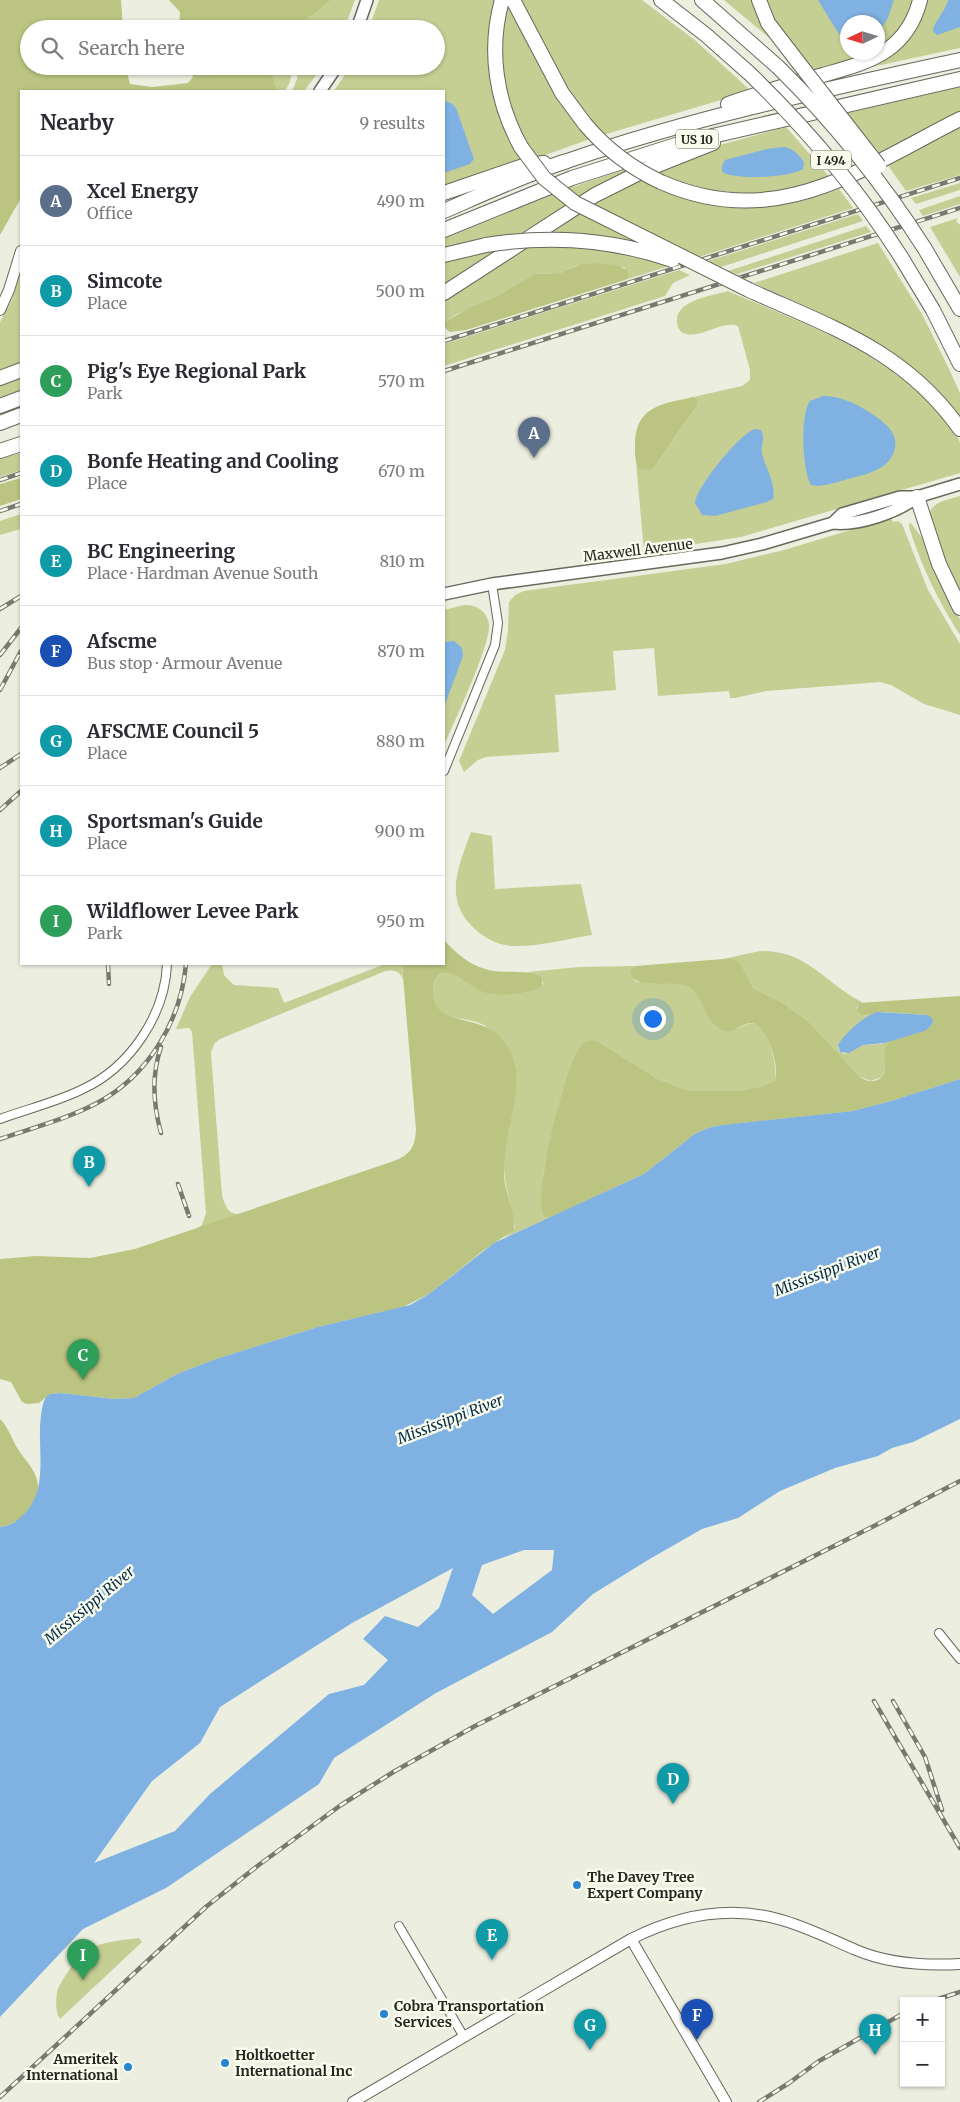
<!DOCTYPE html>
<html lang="en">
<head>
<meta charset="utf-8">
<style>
  body { margin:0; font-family:Merriweather,serif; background:#f2f2f3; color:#2b2b33 }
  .controls { position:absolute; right:15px; bottom:15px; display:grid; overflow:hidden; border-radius:0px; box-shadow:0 1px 4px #0004 }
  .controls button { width:45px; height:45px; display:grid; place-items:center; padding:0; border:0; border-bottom:1px solid #e1e1e2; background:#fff; color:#2b2b33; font:25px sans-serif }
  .compass { position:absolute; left:840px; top:15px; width:45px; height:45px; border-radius:50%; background:#fff; box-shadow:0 1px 4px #0004; rotate:266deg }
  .you { position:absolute; left:652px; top:1018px; width:18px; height:18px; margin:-12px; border:4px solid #fff; border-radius:50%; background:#1a73e8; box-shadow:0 0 0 8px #1a73e833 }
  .badge { display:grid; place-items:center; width:32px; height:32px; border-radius:50%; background:#2984d1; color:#fff; font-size:16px; font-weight:700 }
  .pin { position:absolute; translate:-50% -41px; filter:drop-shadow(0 1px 2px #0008) }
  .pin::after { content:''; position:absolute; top:26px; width:18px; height:15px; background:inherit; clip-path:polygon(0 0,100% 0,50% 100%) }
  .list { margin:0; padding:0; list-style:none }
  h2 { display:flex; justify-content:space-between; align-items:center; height:65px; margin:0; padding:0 20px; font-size:21px }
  h2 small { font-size:16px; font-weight:400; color:#7c7c81 }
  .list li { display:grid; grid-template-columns:32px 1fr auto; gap:15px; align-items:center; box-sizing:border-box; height:90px; padding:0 20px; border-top:1px solid #e1e1e2 }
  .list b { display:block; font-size:19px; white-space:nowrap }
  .list p { margin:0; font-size:16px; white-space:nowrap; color:#7c7c81 }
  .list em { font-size:16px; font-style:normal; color:#7c7c81 }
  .icon { flex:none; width:28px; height:28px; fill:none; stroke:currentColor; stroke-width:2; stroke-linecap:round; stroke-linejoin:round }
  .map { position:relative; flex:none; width:960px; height:2102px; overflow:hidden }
  .search { position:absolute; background:#fff; box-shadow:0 1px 4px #0004; left:20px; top:20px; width:425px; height:55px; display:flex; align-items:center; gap:12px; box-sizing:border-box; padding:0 18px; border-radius:28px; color:#7c7c81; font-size:19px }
  .panel { position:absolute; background:#fff; box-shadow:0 1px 4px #0004; left:20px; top:90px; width:425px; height:875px; border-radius:0px }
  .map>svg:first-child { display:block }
  .green { fill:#c5ce93 }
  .forest { fill:#bbc481 }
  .water { fill:#7fb1e2; fill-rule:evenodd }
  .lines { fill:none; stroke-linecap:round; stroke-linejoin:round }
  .minor-casing { stroke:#66695b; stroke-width:10 }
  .tertiary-casing { stroke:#66695b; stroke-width:12 }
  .secondary-casing { stroke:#66695b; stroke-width:14 }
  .motorway-casing { stroke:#66695b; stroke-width:16 }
  .minor { stroke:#fff; stroke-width:8 }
  .tertiary { stroke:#fff; stroke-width:10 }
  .secondary { stroke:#fff; stroke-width:11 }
  .motorway { stroke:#fff; stroke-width:14 }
  .rail-casing { stroke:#787a70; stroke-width:4.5 }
  .rail { stroke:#f9fcec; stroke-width:2.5; stroke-dasharray:8; stroke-linecap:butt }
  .motorway-bridge-casing { stroke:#66695b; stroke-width:16; stroke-linecap:butt }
  .motorway-bridge { stroke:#fff; stroke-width:14 }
  .poi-dot { fill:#2984d1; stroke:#f9fcec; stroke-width:2 }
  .labels { text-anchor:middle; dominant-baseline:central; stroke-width:5; stroke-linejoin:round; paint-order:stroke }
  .shield { fill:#f9fcec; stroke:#65665d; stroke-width:1 }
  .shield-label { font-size:12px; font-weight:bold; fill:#252620 }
  .street-label { font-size:14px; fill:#252620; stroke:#f9fcec }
  .poi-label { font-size:14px; font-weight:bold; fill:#252620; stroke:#f9fcec; text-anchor:start }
  .water-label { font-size:15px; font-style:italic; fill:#072d4d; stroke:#f9fcec }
</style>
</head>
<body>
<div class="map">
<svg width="960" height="2102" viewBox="0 0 960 2102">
  <rect width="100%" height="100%" fill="#eceedf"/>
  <path class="green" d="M331,0H355L344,29H290L314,14Z
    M379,0H497L491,30L525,162L444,189V91H334L351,66H436V29H369Z
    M519,0H642L696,41L751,91L603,135C566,96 544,46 519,0Z
    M724,0H754L773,41Z
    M765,0H914C908,20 896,38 878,48V22H848V52L869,53L815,73L771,15Z
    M924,0H960V48L867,68L866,66L873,63Z
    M506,4L560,101L590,139L537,158C519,131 499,91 499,58C500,40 504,21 506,4Z
    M270,66H293L290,82L285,91H277Z
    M299,66H323L304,91H292L297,79Z
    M960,87V114L881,155L847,113Z
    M960,125V175L906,191L887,164Z
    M786,127L832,180C808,185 784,192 760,196C726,200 683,185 653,170L720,145Z
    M626,169L632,172L582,199L567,189Z
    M638,176C652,183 665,191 680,196C731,215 790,209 839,189L853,208L699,257L588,203Z
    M960,183V190L916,204L911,198Z
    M554,194L569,206L526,235L444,250V239Z
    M960,196V204L923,216L919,210Z
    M575,210L642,243L641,245L539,234Z
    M858,214L863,221L721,267L708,261Z
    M958,218L956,221L960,225V277L930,227Z
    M866,226L871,232L737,274L728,271Z
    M878,243L923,316L949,369L960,393V419C904,343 836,321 754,283Z
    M569,246L614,251L669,266L625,280L627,278L625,268L593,263L578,265L560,273L534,274L497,296L455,315L444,323V297L519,247Z
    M505,249L444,289V260Z
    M679,270L690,275L673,283L665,296L444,366V344Z
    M21,272V366L0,374V322L12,300Z
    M728,291C803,324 886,350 940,415C946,422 958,433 960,443C960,452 960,464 960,473L741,537L644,552L636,462L638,466H655L695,408L696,398L693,397L742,386L750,380V370L738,326C720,320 702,340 683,333C679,330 678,328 677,323C674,300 712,296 728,291Z
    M21,375V390L0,398V383Z
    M21,453V470L0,477V459Z
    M960,496V597L948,573L929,515C932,501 948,500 960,496Z
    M21,514V529L0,535V521Z
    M891,518L893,522L898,521L902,524L928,590L960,644V715L924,704L891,685L880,682L766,691L735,698H730L729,691L658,696L654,648L613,651L616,690L555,695L559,752L486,757L478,760L464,772L459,761L505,650L508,630L509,602L515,595L524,591L726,564L784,550Z
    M910,522L922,538L940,582L960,619V635C938,601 921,565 909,527Z
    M464,605C476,604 487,611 489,624C491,645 454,722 444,746V610Z
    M471,832L492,836L495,889L581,884L592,935C566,939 538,947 512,946C498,945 487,939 477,931C442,901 458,868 471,832Z
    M760,951C808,950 823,982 862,1002L857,1007L859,1014L864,1016L876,1012L859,1023L838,1047L839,1051L845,1054L863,1045L881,1044L896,1039C877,1049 891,1063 882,1077L871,1081L860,1077L808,1021L783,1003L753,988L738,962L733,959H723Z
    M212,964H222L224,975L234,985L278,988L284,1003L385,964H402L403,980C400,970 392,969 383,972L220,1039L214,1044L211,1053L222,1195C225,1206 228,1215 240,1214L191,1232L202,1225L206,1213L192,1032L189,1028L176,1029L190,997Z
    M635,966L630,970L635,981C652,985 675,978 690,987C702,993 704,1018 719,1029C724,1029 730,1030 735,1029C743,1028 747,1021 757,1024C769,1029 778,1069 775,1081L759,1087L737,1091H689L658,1079L599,1042L576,1055L562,1093L546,1159L543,1176L542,1214L544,1217L549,1218L504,1238L515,1228C512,1205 503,1184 504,1160C506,1136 525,1074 512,1056C506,1047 496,1033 487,1027C470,1014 434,1025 433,995C433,990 433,984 435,980C437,973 443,972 450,973L499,994C513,993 530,994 542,986L543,982L539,975L528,972L579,967Z
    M139,1938L142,1942L60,2019C55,2012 56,2001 57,1992C59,1983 78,1956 86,1951C98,1942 124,1940 139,1938Z"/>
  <path class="forest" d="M0,0H121L123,29H29V66H129L127,73L130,84L153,87L188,83L193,77L189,66H270L277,91H21V198L0,235Z
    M169,0H331L314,14L290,29H179L180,12Z
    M593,263L615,265L627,270L629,276L625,280L466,330L450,332L444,327L445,322L467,309L497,296L534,274L560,273L581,264Z
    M693,397L697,399V405L655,466L650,470L640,469C634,462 635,452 635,443C636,405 664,404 693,397Z
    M21,478V499L0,506V484Z
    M444,940C456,953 468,964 485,969C502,975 534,968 542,978V986C530,995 494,997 481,991C468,985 453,968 439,974C434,979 433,985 433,992C433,1030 486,1011 505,1043C510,1050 514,1058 516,1067C521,1097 503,1140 504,1174C504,1192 516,1212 514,1230L484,1250L429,1294L403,1307L318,1327L216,1359L177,1374L134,1398L114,1399L61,1393L50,1394L39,1403L27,1404L22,1402L11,1382L0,1379V1259L36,1256L90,1258L135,1249L394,1161C410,1155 415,1147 416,1130L402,964H444Z
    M723,959H733L739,962L753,988L783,1003L808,1021L860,1077C864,1080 869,1082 874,1081C895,1076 878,1054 888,1044C897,1034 917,1033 929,1028L933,1022L927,1015L881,1012L862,1016L857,1011L859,1003L960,996V1079L891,1101L853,1111L724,1125L711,1127L696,1133L644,1174L549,1218L544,1217C531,1201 566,1062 581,1046C586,1040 592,1040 599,1042L658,1079L689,1091H737L759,1087L775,1081C778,1070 774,1057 771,1047C751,997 740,1043 718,1028C702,1017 703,990 684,985C670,981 641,988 632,977L630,970L635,966Z
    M0,1419C8,1427 11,1437 16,1446C22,1457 34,1467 37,1480C43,1501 20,1525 0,1527Z"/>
  <path class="water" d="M818,0H894L887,20L878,32V22H848L847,44L837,31Z
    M948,0H960V27L937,35L933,31C933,23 946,11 948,0Z
    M444,101L451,103L456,108L474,159L470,164L444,173Z
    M782,147C792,147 798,154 804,162L803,169C790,178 735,180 722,172V166L725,160L767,149Z
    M823,396C840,396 855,403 869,412C884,422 902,434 893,454C890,460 886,465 880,468C870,474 859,476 848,479C837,482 821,488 811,485C802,470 800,415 810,401Z
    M755,429L761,430C766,439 760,445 762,454C766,469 776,483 773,499L767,502L715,516L702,515L695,503C696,488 740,433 755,429Z
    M454,641L462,648L463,656L444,707V642Z
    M877,1012L927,1015L932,1018L933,1022L929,1028L924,1031L885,1043L863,1045L849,1053L840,1052L838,1045C846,1032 863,1017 877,1012Z
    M960,1079V1419L913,1442L892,1448L878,1456L835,1468L780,1491L738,1518L702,1529L648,1560L593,1594L552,1632L436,1693L334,1758L319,1784L166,1888L83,1929L0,2017V1527C10,1526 16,1522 23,1515C47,1493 39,1456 40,1427C41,1417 41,1406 46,1397L50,1394L61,1393L114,1399L134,1398L177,1374L216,1359L318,1327L410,1305L429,1294L494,1243L644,1174L696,1133L711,1127L723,1125L853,1111L891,1101ZM524,1550H554L552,1570L493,1614L472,1595L482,1565ZM453,1568L439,1608L418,1627L385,1616L363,1639L388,1660L364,1685L329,1694L210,1794L175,1831L94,1863L152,1781L200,1743L220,1707L352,1623Z"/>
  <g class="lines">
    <g class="minor-casing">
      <path id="minor" d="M444,771L495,645L498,623L492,584
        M0,1119C27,1109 57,1102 83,1089C130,1067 165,1015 167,964
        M939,1633L960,1659
        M399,1926L464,2037"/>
    </g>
    <g class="tertiary-casing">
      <path id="tertiary" d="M0,310L9,290L21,251
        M631,1939L726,2102
        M353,2102L631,1939C677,1916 727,1905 778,1919C805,1926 830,1939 856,1950C889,1964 924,1966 960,1964"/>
    </g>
    <g class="secondary-casing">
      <path id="secondary" d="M357,29L367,0
        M320,91L337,66
        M833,523L842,514L900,497H917L960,484
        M444,594L492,584L722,553L762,544L833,523C858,526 898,512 917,497"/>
    </g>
    <g class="motorway-casing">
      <path id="motorway" d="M502,0C488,50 496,102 521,147
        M513,0L562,93L585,124
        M661,0L706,35L749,73
        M702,0L778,67
        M759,0L768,23L798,62
        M728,104C759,93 791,84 823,75C844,69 868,63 887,50C904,38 915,20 920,0
        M661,182C776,233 861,169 960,119
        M444,193L526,165L544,163
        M444,211C483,194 526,174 567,161C695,117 827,89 960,60
        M444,230L572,178L682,143L960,79
        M925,249L960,309
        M444,255L486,245
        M901,257L933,310L960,364
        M749,290C833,328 905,351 960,429
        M444,293L595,195L645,170L713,143
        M0,378L21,370
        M0,406L21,398
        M0,423L21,415
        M0,451L21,444
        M917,497L939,564L960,608"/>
    </g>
    <use href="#minor" class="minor"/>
    <use href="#tertiary" class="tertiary"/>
    <use href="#secondary" class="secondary"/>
    <use href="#motorway" class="motorway"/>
    <g class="rail-casing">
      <path id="rail" d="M444,341L960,178
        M444,371L960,208
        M0,480L21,473
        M0,511L21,504
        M0,609L21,596
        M0,655L21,628
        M0,690L21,651
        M0,768L21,754
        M0,810L21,791
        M108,964L109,984
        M161,1133C153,1104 151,1076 161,1047
        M0,1139C32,1128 67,1119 97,1103C148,1076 181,1021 186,964
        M178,1184L189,1216
        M874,1701L960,1848
        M893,1701L925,1757L942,1810
        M932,2001L960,1992
        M0,2097L207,1906L260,1864L341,1805L395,1771L475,1726L874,1526L960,1481
        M759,2102L789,2083L819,2061L904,2013"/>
    </g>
    <use href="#rail" class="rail"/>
    <g class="motorway-bridge-casing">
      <path id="motorway-bridge" d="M798,62L879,166
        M778,67C834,122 883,183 925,249
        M749,73C807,129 858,189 901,257
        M585,124C606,149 631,168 661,182
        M521,147L544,178L575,203L749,290
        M486,245C549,235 612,239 672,260"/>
    </g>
    <use href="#motorway-bridge" class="motorway-bridge"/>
  </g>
  <g class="poi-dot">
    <circle cx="577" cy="1885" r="5"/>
    <circle cx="384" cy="2014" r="5"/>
    <circle cx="225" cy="2063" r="5"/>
    <circle cx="128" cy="2067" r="5"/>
  </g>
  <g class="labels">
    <g class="shield">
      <rect x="676" y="129.5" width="42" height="19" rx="4"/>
      <rect x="811" y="150.5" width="40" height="19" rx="4"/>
    </g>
    <g class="shield-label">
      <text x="697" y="139">US 10</text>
      <text x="831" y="160">I 494</text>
    </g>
    <g class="street-label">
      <text transform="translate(638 550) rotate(-7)">Maxwell Avenue</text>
    </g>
    <g class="poi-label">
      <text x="587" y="1877">The Davey Tree<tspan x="587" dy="16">Expert Company</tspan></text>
      <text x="394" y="2006">Cobra Transportation<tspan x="394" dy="16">Services</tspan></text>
      <text x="235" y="2055">Holtkoetter<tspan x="235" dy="16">International Inc</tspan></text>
      <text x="118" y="2059" text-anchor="end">Ameritek<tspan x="118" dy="16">International</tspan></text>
    </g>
    <g class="water-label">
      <text transform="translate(827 1271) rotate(-21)">Mississippi River</text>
      <text transform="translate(450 1419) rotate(-21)">Mississippi River</text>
      <text transform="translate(89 1605) rotate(-40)">Mississippi River</text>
    </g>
  </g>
</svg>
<div class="controls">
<button>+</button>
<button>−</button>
</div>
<svg class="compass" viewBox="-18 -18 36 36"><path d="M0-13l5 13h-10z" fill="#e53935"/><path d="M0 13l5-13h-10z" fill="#7c7c81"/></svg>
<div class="you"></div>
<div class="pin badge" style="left:534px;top:458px;background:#5c6f8a">A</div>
<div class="pin badge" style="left:89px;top:1187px;background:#0f9aa8">B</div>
<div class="pin badge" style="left:83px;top:1380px;background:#2e9e5b">C</div>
<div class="pin badge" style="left:673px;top:1804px;background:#0f9aa8">D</div>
<div class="pin badge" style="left:492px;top:1960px;background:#0f9aa8">E</div>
<div class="pin badge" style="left:697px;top:2040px;background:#1a4fb4">F</div>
<div class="pin badge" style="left:590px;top:2050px;background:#0f9aa8">G</div>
<div class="pin badge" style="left:875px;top:2055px;background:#0f9aa8">H</div>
<div class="pin badge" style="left:83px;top:1980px;background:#2e9e5b">I</div>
<div class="search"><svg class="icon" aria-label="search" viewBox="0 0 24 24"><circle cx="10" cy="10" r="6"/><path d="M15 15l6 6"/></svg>Search here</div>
<section class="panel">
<h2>Nearby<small>9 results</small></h2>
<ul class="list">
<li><span class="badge" style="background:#5c6f8a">A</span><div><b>Xcel Energy</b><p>Office</p></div><em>490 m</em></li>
<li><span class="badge" style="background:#0f9aa8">B</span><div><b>Simcote</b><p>Place</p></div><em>500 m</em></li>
<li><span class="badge" style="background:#2e9e5b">C</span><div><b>Pig's Eye Regional Park</b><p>Park</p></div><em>570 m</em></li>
<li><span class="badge" style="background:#0f9aa8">D</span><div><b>Bonfe Heating and Cooling</b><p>Place</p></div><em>670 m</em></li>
<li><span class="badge" style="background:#0f9aa8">E</span><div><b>BC Engineering</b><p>Place · Hardman Avenue South</p></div><em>810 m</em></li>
<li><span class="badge" style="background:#1a4fb4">F</span><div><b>Afscme</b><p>Bus stop · Armour Avenue</p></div><em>870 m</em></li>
<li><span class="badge" style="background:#0f9aa8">G</span><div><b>AFSCME Council 5</b><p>Place</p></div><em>880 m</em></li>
<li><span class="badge" style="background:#0f9aa8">H</span><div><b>Sportsman's Guide</b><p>Place</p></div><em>900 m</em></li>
<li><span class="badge" style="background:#2e9e5b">I</span><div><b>Wildflower Levee Park</b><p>Park</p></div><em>950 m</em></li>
</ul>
</section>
</div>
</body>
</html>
